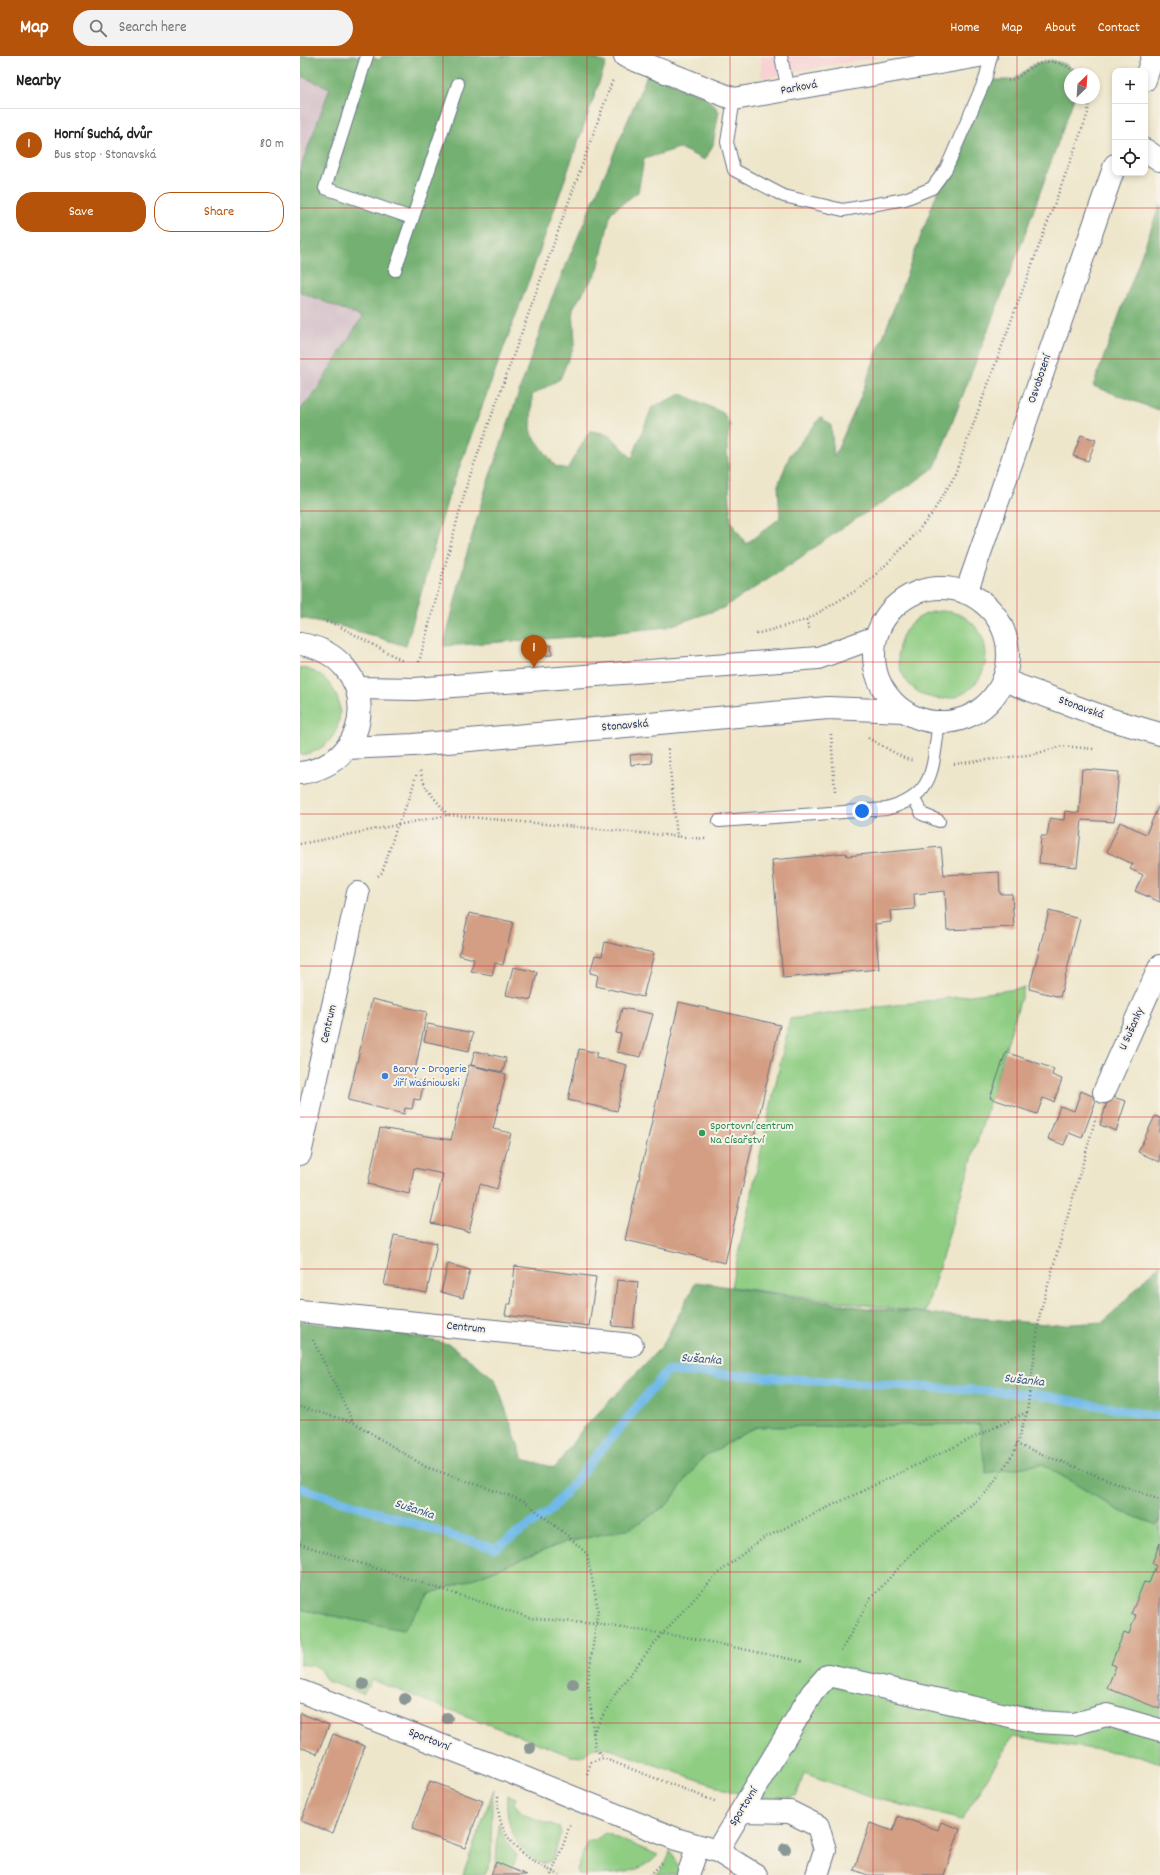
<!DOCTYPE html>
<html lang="en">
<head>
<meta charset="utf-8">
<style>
  body { margin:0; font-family:Dekko,sans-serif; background:#f2f2f2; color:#222 }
  .controls { position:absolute; right:12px; top:12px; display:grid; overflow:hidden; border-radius:8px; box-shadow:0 2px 6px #0003 }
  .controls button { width:36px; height:36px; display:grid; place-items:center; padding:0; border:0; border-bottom:1px solid #e0e0e0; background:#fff; color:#222; font:20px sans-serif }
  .compass { position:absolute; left:764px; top:12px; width:36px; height:36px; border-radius:50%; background:#fff; box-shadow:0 2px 6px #0003; rotate:25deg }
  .you { position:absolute; left:562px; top:755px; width:14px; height:14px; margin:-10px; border:3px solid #fff; border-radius:50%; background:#1a73e8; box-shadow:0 0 0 6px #1a73e833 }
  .badge { display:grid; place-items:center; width:26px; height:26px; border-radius:50%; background:#b45309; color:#fff; font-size:13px; font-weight:700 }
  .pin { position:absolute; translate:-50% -33px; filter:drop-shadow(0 1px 2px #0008) }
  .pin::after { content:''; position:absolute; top:21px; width:14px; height:12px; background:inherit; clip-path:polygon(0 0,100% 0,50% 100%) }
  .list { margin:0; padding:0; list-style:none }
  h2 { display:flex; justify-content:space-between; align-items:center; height:52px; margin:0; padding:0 16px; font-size:17px }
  h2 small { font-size:13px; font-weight:400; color:#767676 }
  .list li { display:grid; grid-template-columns:26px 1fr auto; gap:12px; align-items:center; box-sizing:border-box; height:72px; padding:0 16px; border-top:1px solid #e0e0e0 }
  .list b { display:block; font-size:15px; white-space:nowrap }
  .list p { margin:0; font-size:13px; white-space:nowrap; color:#767676 }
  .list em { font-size:13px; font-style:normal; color:#767676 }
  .actions { display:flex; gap:8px; padding:12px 16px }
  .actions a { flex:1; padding:9px 0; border:1px solid #b45309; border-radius:16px; text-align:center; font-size:14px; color:#b45309 }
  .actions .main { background:#b45309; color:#fff }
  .icon { flex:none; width:22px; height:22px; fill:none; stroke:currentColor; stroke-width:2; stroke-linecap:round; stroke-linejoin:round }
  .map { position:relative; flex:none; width:860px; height:1819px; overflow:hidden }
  header { display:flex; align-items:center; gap:24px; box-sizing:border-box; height:56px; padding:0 20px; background:#b45309; color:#fff }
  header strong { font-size:19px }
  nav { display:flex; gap:22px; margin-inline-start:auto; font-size:14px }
  .search { width:280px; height:36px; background:#f2f2f2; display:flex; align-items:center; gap:10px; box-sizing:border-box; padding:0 14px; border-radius:22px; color:#767676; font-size:15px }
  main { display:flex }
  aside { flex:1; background:#fff }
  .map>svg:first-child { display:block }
  .built { fill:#f7cfd3 }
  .industrial { fill:#d2bdc7 }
  .green { fill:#8fcd83; stroke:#557e70 }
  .forest { fill:#73b071; stroke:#477068 }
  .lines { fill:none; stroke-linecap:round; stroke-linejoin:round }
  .stream { stroke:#6fb9e8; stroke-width:9 }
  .building { fill:#d39e83 }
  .service-casing { stroke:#656f84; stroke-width:14 }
  .minor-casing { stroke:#656f84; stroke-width:24 }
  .secondary-casing { stroke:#656f84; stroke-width:24 }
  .path { stroke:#656f84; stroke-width:2.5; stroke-dasharray:1 3; stroke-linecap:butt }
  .service { stroke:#fff; stroke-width:12 }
  .minor { stroke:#fff; stroke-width:22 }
  .secondary { stroke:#fff; stroke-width:22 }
  .tree { fill:#8a9794 }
  .grid { fill:none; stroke:#d62828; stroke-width:1; stroke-opacity:0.55 }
  .shop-dot { fill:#3f7fe0; stroke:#f7f3e8; stroke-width:1.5 }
  .leisure-dot { fill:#2e9e5b; stroke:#f7f3e8; stroke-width:1.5 }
  .labels { text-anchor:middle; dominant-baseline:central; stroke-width:4; stroke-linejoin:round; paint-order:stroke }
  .street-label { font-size:12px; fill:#1b2f5e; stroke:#f7f3e8 }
  .shop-label { font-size:12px; fill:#366cbe; stroke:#f7f3e8; text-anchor:start }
  .leisure-label { font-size:12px; fill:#27864d; stroke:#f7f3e8; text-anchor:start }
  .water-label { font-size:13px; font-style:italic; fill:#345887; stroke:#f7f3e8 }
</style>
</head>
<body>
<header>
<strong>Map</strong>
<div class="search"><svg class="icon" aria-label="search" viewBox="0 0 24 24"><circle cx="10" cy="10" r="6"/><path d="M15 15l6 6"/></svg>Search here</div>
<nav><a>Home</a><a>Map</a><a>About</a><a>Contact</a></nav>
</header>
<main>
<aside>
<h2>Nearby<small></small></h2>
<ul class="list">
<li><span class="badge">1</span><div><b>Horní Suchá, dvůr</b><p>Bus stop · Stonavská</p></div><em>80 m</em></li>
</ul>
<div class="actions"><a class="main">Save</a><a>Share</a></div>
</aside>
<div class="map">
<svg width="860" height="1819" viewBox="0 0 860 1819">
  <rect width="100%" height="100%" fill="#f7f3e8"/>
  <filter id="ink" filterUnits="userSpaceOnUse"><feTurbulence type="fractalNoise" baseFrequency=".025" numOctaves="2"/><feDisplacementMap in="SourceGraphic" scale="8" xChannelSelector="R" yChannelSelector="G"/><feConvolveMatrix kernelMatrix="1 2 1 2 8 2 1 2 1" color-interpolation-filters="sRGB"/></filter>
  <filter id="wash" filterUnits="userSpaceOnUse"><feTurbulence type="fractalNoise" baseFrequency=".012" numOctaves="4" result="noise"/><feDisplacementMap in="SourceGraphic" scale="16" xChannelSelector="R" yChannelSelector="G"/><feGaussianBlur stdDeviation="0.9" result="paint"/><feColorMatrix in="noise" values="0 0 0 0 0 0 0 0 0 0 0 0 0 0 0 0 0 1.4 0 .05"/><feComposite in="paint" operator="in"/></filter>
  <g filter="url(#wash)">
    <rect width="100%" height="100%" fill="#eee6ca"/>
    <path class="built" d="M461,0H585L461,22Z"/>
    <path class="industrial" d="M0,20L30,32L0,113Z
      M0,236L62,261L18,332L0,354Z"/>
    <path class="green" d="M598 599a44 44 0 1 1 88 0a44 44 0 1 1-88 0Z
      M0,611C55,623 51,694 0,699Z
      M724,932L625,1257L431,1231L490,963Z
      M680,1368L686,1417L742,1408L820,1455L857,1469L860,1464V1707L840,1700L712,1681L662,1764L570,1741L504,1717L497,1739L481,1745L433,1736L304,1691L291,1693L282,1701L271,1700L72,1624L63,1638L27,1625L18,1611L0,1608V1553L103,1574L129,1538L175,1522L263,1487L331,1472L367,1449L402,1402L456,1371Z
      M194,1733L192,1744L191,1805L185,1819H163Z
      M207,1739L216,1742L214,1747L222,1758L259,1771L261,1777L252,1804L242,1808C213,1791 206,1771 207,1739Z
      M199,1767L202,1777L217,1800L212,1813L196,1806Z
      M305,1777L358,1799C341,1819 307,1819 279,1819L277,1814L287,1786L295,1784Z
      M370,1795C376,1802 380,1810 378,1819H356C362,1814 369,1803 370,1795Z"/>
    <path class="forest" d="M0,0H68L80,4L82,0H287L306,7L236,205L148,442L106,590L37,569L0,562V354L18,332L62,261L0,236V113L30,32L0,20Z
      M751,4L765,8L780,18H770V42H774L724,181L635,411L613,427L548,468L481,515L423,552L366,571L273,581L144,590L165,504L187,428L251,244L348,17L406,41L419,55L413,89L405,104L379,92L344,103L338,136L311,156L298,214L273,252L275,287L260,323L232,339L231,377L255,410L267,413L290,375L309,378L332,402L352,351L382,338L423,357L430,369L427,388L431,466L446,488L480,462L478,429L490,399L521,361L531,369L534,401L559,345L646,113L685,24H713L735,8Z
      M860,149V351L858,354L793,330Z
      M860,1208V1464L857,1469L820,1455L742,1408L686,1417L679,1368L456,1371L402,1402L367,1449L331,1472L263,1487L175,1522L129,1538L103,1574L0,1553V1266L86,1275L149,1288L195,1323L223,1403L255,1412L281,1375L362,1290L396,1226L567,1252L757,1269L804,1266Z"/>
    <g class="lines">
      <path class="stream" d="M0,1432L195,1493L250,1455L367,1315L735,1338L860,1361"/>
    </g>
    <g id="blocks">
      <path class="building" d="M781,379L796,384L788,405L773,400Z
        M251,589L252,599L231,600L230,591Z
        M351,697L352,707L331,709L330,699Z
        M782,713L819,716L814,766L782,764L777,811L739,807L741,780H747L750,762L764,764L765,755L779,757Z
        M860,747V846L835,835L843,819L830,813L833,808L807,796L820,766L846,778Z
        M641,791L644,819L699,816L700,838H712L714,871L647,874L645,835L614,838L615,853L590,855L591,866L575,868L579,913L483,922L472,804L546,797L547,800Z
        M749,855L780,863L760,941L729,933Z
        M169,857L213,866L203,909L195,907L192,919L171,915L174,903L159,899Z
        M305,886L354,897L343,941L296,930L298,919L290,917L295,899L302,900Z
        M213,911L237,916L231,944L206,939Z
        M72,943L127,956L113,1024L124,1026L120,1044L114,1043L112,1053L105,1052L104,1058L48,1044Z
        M379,946L480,969L425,1207L325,1184Z
        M322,952L353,958L341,1001L317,996L321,978L316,977Z
        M128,968L173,977L169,995L124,985Z
        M279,993L298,997L296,1001L327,1009L317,1055L268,1044Z
        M175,995L206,1002L203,1016L171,1009Z
        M706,996L754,1013L752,1019L762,1023L754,1046L743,1042L737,1058L690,1042Z
        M169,1009L206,1018L193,1073L211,1077L197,1133L180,1128L169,1176L131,1167L143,1118L114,1112L109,1138L68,1128L80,1072L151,1084Z
        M781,1035L797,1042L782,1082L769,1077L764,1089L748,1083L760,1050L774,1055Z
        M809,1040L826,1045L816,1075L800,1069Z
        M855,1060L860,1062V1106L838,1096Z
        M94,1179L137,1187L127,1237L84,1229Z
        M148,1208L170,1214L163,1242L141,1236Z
        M215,1210L296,1221L289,1270L205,1259L207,1248H211Z
        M317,1224L338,1226L333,1272L312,1270Z
        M860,1487V1653L807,1632L816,1610L811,1608L824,1576L829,1578L836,1559L831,1558L844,1526L849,1527L856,1510L852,1507Z
        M0,1657L29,1669L17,1698L0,1691Z
        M33,1678L65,1690L33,1777L1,1765Z
        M130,1725L183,1745L165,1792L112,1773Z
        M598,1760L638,1774L641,1766L660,1773L644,1819H568L554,1814L570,1767L593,1775Z
        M196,1806L212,1813L227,1819H191Z"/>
    </g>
  </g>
  <g filter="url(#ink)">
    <use href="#blocks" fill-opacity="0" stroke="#656f84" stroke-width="1"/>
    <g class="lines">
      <g class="service-casing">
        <path id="service" d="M67,0L25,132L112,162
          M481,0L488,35
          M434,43L427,86L434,114L484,140L543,154L605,143L632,132L646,113L685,24L691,0
          M95,214L158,28
          M614,742L622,758L639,765
          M419,765L586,753C637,740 632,710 639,666"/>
      </g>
      <g class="minor-casing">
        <path id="minor" d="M325,0L434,43L679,0
          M845,94L860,104
          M804,1036L860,910
          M0,1098L58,837
          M0,1255L332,1289
          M0,1635L205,1714L376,1783L417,1795L512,1637L528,1619L737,1666L774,1668L807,1659L860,1674
          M441,1755L490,1756L518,1770L525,1794L517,1819
          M417,1795L456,1819
          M388,1819L398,1790"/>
      </g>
      <g class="secondary-casing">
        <path id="secondary" d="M845,24L853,0
          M574 599a67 67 0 1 1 134 0a67 67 0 1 1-134 0Z
          M666,537L815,109
          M0,588C80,600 79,707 0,717
          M703,624L809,663L860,678
          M57,632L115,633L518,602L576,581
          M46,692L113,689L528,652L604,655"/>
      </g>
      <path class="path" d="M708,24C715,24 719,20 724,16C746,0 758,4 780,18
        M506,564L510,575
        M26,566L37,569L103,605
        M456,578L506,564L562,531L590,505L611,483L631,459L653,423L788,57L789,42
        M119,606L167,428L313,23
        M531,678L535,735
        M568,682L606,703L612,704
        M368,693L377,781
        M654,708L735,698L762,690L794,693
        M120,715L126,732L148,759
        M0,788L148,759L406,783
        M78,820L82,817L97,770L110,741L117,716
        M13,1284L53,1366L126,1411L224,1445L268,1480L287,1498L298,1553L288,1625L295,1691L303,1702
        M0,1351L53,1366
        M716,1388L860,1444
        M0,1488L231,1562L296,1568L386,1581L504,1606
        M541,1595L571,1542L614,1495L687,1436L714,1397L727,1356L740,1257L796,1061
        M293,1677L317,1635L362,1578L417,1518L462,1483L727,1356
        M287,1718L291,1706L303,1702L417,1746
        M198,1740C195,1782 225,1804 260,1819
        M251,1819L264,1787L270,1768
        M350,1819L362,1807"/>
      <use href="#service" class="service"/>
      <use href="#minor" class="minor"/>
      <use href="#secondary" class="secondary"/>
    </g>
    <g class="tree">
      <circle cx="63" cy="1628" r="6"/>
      <circle cx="273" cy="1628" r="6"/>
      <circle cx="105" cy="1643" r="6"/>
      <circle cx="147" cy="1662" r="6"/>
      <circle cx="230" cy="1692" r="6"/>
      <circle cx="485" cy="1793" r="6"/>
    </g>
  </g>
  <path class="grid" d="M143,0V1819M287,0V1819M430,0V1819M573,0V1819M717,0V1819M0,152H860M0,303H860M0,455H860M0,606H860M0,758H860M0,910H860M0,1061H860M0,1213H860M0,1364H860M0,1516H860M0,1667H860"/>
  <circle class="shop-dot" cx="85" cy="1020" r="4"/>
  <circle class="leisure-dot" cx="402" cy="1077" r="4"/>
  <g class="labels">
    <g class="street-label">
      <text transform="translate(499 32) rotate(-10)">Parková</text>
      <text transform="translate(740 323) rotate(-71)">Osvobození</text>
      <text transform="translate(781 652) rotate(20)">Stonavská</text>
      <text transform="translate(325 670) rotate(-5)">Stonavská</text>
      <text transform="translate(29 968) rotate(-77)">Centrum</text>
      <text transform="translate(832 973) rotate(-66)">U Sušanky</text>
      <text transform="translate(166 1272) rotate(6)">Centrum</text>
      <text transform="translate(129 1684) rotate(22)">Sportovní</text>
      <text transform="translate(444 1751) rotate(-58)">Sportovní</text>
    </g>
    <g class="shop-label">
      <text x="93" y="1013">Barvy - Drogerie<tspan x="93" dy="14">Jiří Waśniowski</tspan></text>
    </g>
    <g class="leisure-label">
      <text x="410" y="1070">Sportovní centrum<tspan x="410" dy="14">Na Císařství</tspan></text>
    </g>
    <g class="water-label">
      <text transform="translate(401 1304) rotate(4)">Sušanka</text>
      <text transform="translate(724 1325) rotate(6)">Sušanka</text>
      <text transform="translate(114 1454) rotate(18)">Sušanka</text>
    </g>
  </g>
</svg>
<div class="controls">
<button>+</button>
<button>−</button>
<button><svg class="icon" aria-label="locate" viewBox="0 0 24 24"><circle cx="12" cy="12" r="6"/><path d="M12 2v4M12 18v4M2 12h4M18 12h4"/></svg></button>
</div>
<svg class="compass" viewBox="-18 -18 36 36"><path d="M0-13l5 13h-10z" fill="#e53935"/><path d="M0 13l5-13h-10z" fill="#767676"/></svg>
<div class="you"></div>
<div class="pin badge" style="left:234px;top:612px">1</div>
</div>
</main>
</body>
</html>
